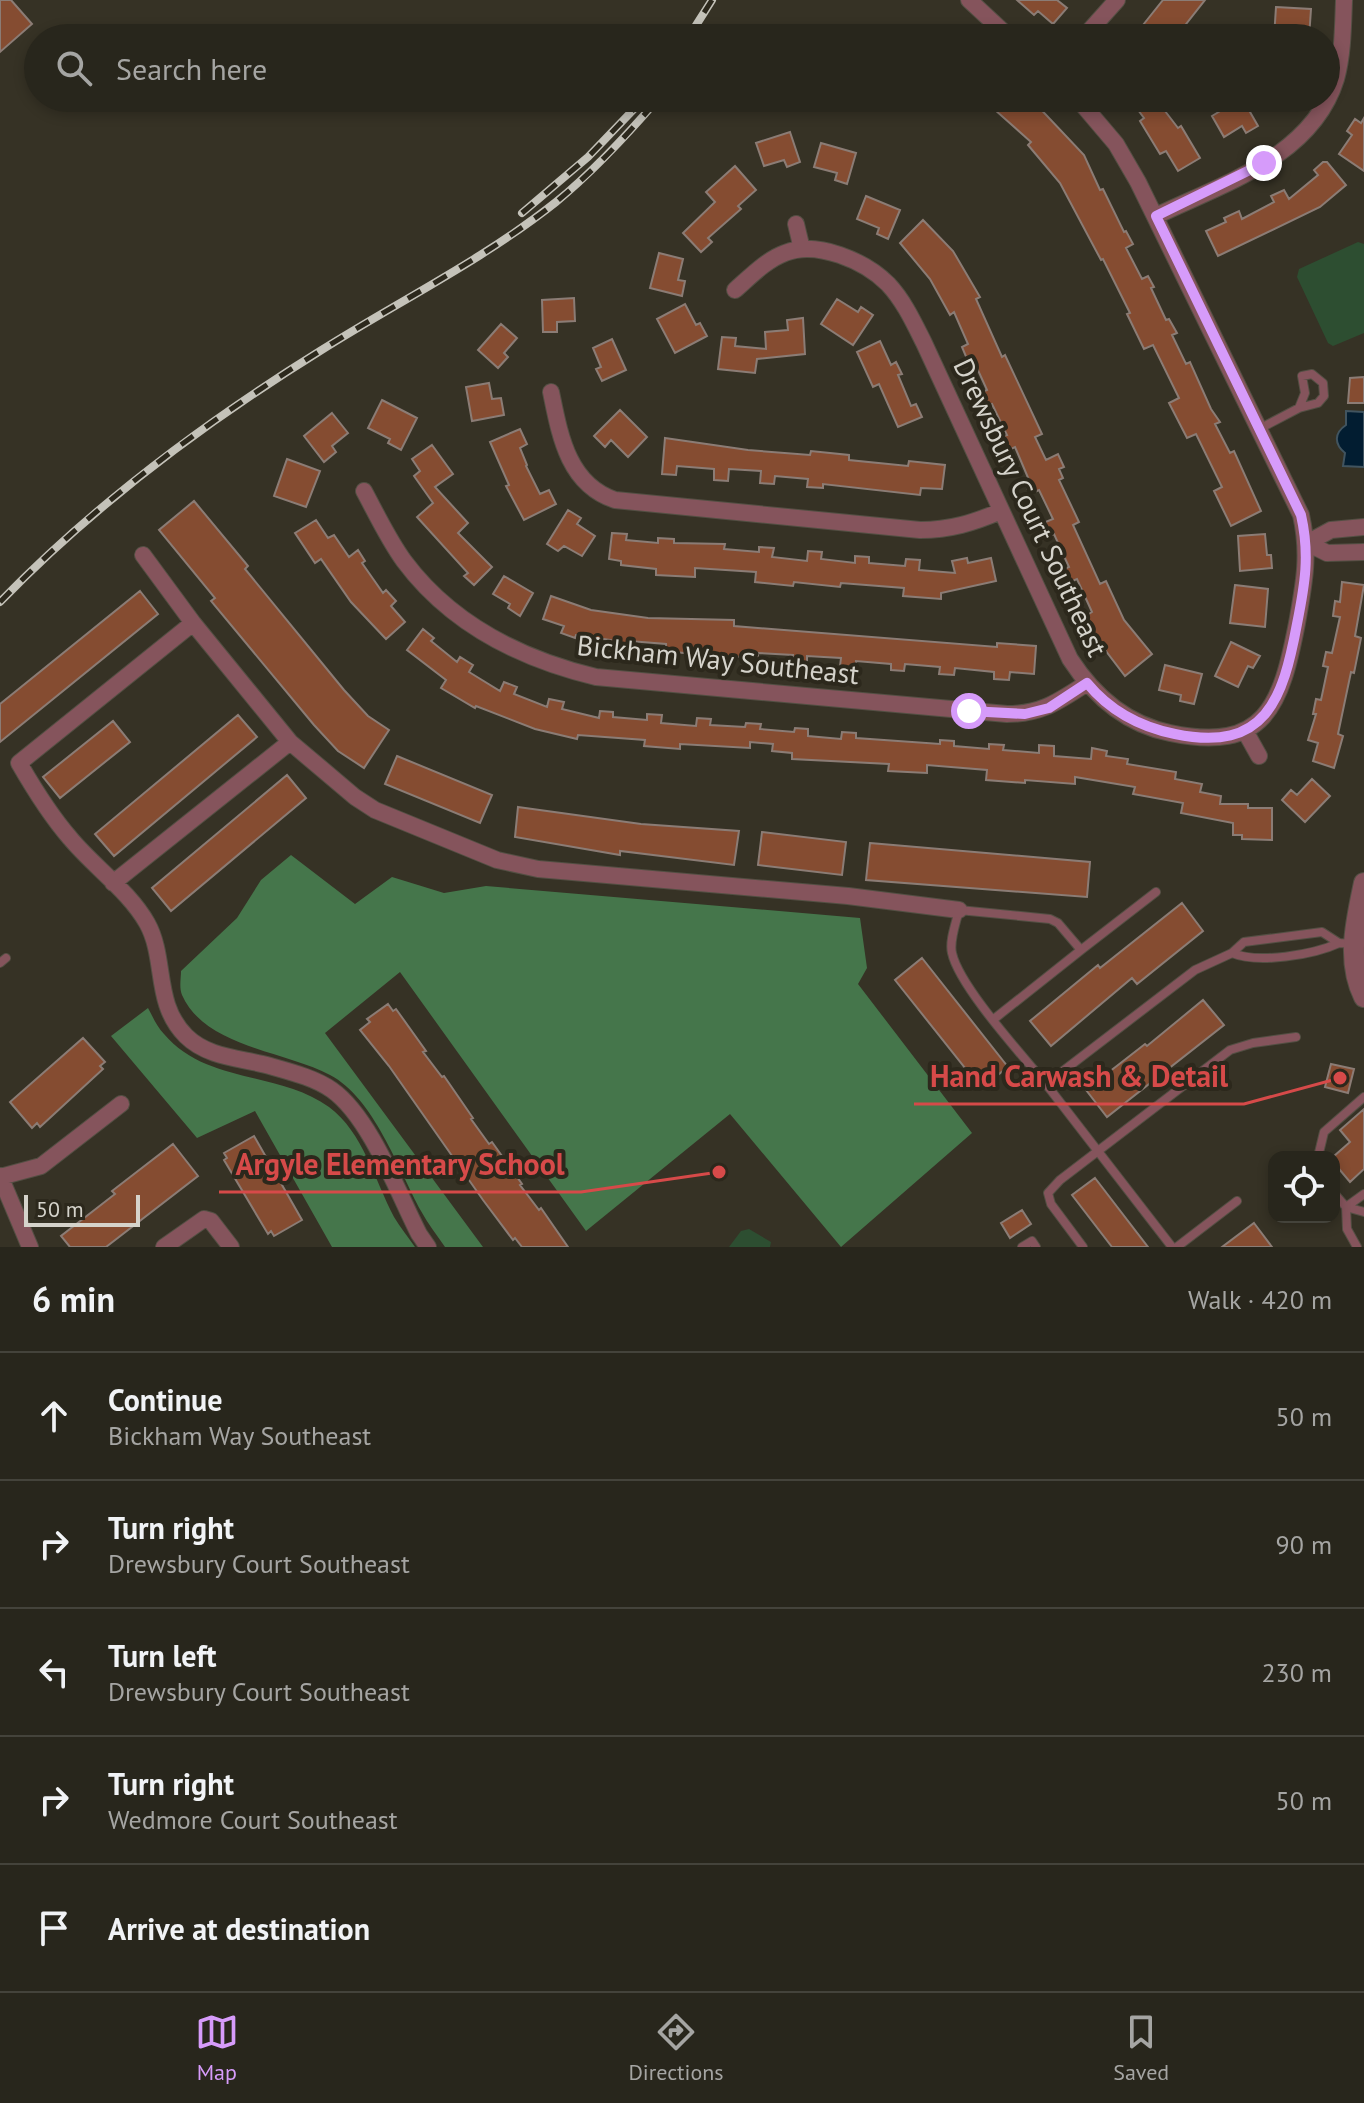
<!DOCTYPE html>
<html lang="en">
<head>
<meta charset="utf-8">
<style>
  body { margin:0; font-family:"PT Sans",sans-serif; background:#343229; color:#f1f3f6 }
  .controls { position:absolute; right:24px; bottom:24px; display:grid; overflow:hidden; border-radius:16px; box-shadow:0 4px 12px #0003 }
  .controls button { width:72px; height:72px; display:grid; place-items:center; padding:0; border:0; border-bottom:2px solid #44433b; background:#28261c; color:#f1f3f6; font:40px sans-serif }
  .scale { position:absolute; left:24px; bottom:20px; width:116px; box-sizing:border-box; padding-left:8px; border:4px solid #d5d3cb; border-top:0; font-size:22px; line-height:28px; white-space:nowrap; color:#d5d3cb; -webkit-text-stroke:6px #2c281c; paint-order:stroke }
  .stop { position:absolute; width:24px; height:24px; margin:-18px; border:6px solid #d69bfa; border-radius:50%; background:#fff }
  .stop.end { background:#d69bfa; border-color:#fff; box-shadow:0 2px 8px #0008 }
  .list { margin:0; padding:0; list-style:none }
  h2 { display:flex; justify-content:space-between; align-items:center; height:104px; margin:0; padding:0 32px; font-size:34px }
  h2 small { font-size:26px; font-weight:400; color:#a5a5a3 }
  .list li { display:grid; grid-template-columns:52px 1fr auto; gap:24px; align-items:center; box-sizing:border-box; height:128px; padding:0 32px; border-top:2px solid #44433b }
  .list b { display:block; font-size:30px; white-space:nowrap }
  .list p { margin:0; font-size:26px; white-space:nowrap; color:#a5a5a3 }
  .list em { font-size:26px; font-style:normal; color:#a5a5a3 }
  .icon { flex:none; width:44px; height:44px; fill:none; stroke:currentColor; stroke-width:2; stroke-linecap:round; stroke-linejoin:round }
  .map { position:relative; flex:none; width:1364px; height:1247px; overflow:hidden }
  .search { position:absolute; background:#28261c; box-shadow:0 4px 12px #0003; left:24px; right:24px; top:24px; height:88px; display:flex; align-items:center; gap:20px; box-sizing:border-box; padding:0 28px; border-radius:44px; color:#a5a5a3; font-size:30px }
  .sheet { height:744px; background:#28261c }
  nav { display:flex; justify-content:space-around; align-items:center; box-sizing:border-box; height:112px; border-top:2px solid #44433b; background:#28261c; font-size:22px; color:#a5a5a3 }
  nav a { display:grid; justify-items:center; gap:4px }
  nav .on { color:#d69bfa }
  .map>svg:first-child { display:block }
  .green { fill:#2d4e31 }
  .forest { fill:#45764b }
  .water { fill:#021d31; stroke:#41545f; stroke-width:2 }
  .building { fill:#854c31; stroke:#8b7c75; stroke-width:2 }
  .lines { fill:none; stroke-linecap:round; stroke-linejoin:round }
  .service-casing { stroke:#534f43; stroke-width:10 }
  .minor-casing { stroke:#534f43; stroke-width:18 }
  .tertiary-casing { stroke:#534f43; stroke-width:22 }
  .service { stroke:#85545c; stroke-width:8 }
  .minor { stroke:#85545c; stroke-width:16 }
  .tertiary { stroke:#85545c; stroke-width:20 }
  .rail-casing { stroke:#c4c2b9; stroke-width:8 }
  .rail { stroke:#2c281c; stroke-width:5; stroke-dasharray:15; stroke-linecap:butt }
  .route { stroke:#d69bfa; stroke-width:10 }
  .labels { text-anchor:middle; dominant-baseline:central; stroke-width:8; stroke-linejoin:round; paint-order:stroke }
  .street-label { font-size:28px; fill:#d5d3cb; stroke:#2c281c }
  .leader { fill:none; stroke:#d64a49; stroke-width:3 }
  .callout-dot { fill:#d64a49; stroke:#2c281c; stroke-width:3 }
  .callout-label { font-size:30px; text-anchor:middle; font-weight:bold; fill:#d64a49; stroke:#2c281c; stroke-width:8; stroke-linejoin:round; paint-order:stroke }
</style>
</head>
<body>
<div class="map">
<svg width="1364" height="1247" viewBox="0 0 1364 1247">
  <rect width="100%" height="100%" fill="#363225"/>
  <path class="green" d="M1358,242L1364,244V333L1333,346L1328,343L1297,277L1299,269Z
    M749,1229L771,1242L770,1247H729L741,1231Z"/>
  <path class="forest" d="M291,855L355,904L392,877L444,893L486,886L860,918L867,968L858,984L972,1133L841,1247L730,1114L586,1231L400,972L325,1033L483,1247H445C437,1235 428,1224 421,1211C398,1169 374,1098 330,1075C285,1051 205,1047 182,995C179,988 181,978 181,971L237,918L261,880Z
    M148,1008C153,1017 157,1027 164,1034C206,1084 279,1071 329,1107C363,1132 375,1181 394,1217C400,1227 408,1237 415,1247H332L255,1111L197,1138L111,1036Z"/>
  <path class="water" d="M1346,411L1364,412V467L1343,466L1345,453C1334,444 1334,433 1346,425Z"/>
  <path class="building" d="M0,0H11L32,24L0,52Z
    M1017,0H1057L1067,8L1053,24L1038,11L1034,15Z
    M1163,0H1205L1175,38H1159L1143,25Z
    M1276,7L1311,9L1309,38H1274Z
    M1006,98H1019L1028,107L1033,101L1084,155L1100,190L1103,189L1124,232L1126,231L1133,244L1126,248L1142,279L1148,276L1154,287L1151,288L1166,320L1169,319L1177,333L1172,335L1186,364L1190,362L1211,409L1220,422L1215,424L1230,453L1234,451L1261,511L1231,526L1214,491L1222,487L1196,434L1187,438L1169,403L1179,398L1153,345L1144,349L1127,314L1130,313L1103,259L1101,260L1060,183L1028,145L1031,142L995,110Z
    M1129,98H1155L1178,128L1181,126L1200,158L1178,171L1166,151L1160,154L1140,121L1144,118Z
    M1242,98L1258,126L1246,133L1242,126L1224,137L1212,116Z
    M1364,118V171L1339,154L1352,135L1347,131L1355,119L1361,123Z
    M790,132L800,162L787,167L784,160L764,166L756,143Z
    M821,143L856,153L847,184L835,180L837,173L814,167Z
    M1323,162H1327L1346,185L1320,207L1218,256L1206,231L1226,222L1224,218L1239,211L1242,219L1274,202L1271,196L1284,190L1289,199L1318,175L1314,170Z
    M735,166L756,190L738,206L741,209L708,238L712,242L701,252L683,233L715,202L706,192Z
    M866,196L900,210L888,239L877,234L879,228L857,219Z
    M923,220L953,251L980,297L976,299L1002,357L1005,355L1042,434L1035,437L1046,460L1058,454L1064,467L1059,469L1063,478L1059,480L1079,522L1073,525L1100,584L1106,581L1124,620L1152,654L1125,676L1096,638L1086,616L1092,612L1077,579L1070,582L1064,569L1069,567L1054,534L1050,536L1043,523L1053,519L1039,490L1030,494L1024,482L1029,480L1015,447L1009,450L1003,436L1007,435L992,404L988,405L982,392L987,390L972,357L967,359L962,347L968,344L954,312L950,315L930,279L900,243Z
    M659,253L683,259L678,280L685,281L682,296L650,288Z
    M574,298L575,321L557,322V332H543L542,300Z
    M837,299L858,312L861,307L873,315L853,345L821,324Z
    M685,304L696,325L700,323L707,336L675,353L657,319Z
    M803,318L805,354L757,359L755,373L718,369L722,337L736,338L735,346L766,349L765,332L788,330L787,320Z
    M501,324L517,338L504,353L508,357L498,368L478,350Z
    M612,339L626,370L602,381L596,369L601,367L593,348Z
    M880,341L891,365L896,362L902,374L898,375L911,406L916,404L922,417L898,427L879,384L873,387L857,352Z
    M1364,377V403H1348L1350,378Z
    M489,383L492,399L501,398L504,415L472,421L466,387Z
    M382,400L417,418L401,450L388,443L390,439L368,428Z
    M620,410L647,437L628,457L611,440L605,447L594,436Z
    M332,413L348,433L332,446L336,452L324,462L304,436Z
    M520,429L527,444L520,448L527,465L526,466L540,494L549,490L556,504L524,520L506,486L509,485L490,442Z
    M665,438L748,450L810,455L811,451L849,455V460L908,466L909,461L945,465L942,489L921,488L920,495L823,484V488L807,487L808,479L775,476L774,484L760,483L761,471L729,469L728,481L714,480V469L677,466L676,475L662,474Z
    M432,445L453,474L435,487L468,523L458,533L492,567L474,585L464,576L468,573L417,517L433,503L414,476L420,471L412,459Z
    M287,459L320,471L306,507L274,496Z
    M194,501L248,566L245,569L344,690L368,716L389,730L364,768L338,751L314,725L211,601L215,598L159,530Z
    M568,510L581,518L577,524L595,536L582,556L564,546L558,551L547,544Z
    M316,520L328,538L334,535L349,557L358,550L365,561L362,563L383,593L386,590L396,601L391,606L405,622L386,639L351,602L321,559L315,563L295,533Z
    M612,533L627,534L626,540L658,543V538L674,539V543L725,544L724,549L759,552V547L774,548L772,557L807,561L808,551L822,552L821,559L855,563V556L869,557V563L905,566L906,559L920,560L919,570L955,573L952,561L967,558L968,563L991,558L996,581L941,593V599L903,596L904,588L841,583L840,587L794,582L793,586L755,582L756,572L695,568V577L656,575V569L621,565V561L609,559Z
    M1265,534L1267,555H1271L1272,568L1240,571L1238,536Z
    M504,576L533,593L520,616L508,608L510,604L493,594Z
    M1342,582L1364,585L1355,636L1361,638L1354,673L1351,672L1338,734L1343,736L1334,768L1313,761L1318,743L1308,740L1316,714H1313L1316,699L1321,700L1328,667L1323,666L1326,652L1332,653L1340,617L1333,616L1335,601L1340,602Z
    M1235,585L1268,589L1265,627L1230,623Z
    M140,591L158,614L0,742V704Z
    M551,596L591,610L648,618L734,620V626L997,647V643L1036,646L1034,674L1010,672L1009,680L994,679V672L955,668L954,675L939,674L940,667L905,664L904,671L891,670V664L856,661V667L840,666L841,658L807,656V663L793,662V655L758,653V658L693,654L666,651V644L630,641L629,649L610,646L611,640L576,635L575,638L561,633L564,626L543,619Z
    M423,629L434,638L431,641L457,662L460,657L473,665L469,672L500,691L504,682L517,687L514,694L547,707L549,699L564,702L562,709L599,718L600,711L613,712V717L647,720V714L662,715L661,723L696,726L697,718L711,719L710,725L745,727L746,723L761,724L760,729L794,732L795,728L808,729V736L841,739L842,732L856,733V738L940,744V740L954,741V746L989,749V744L1004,745L1003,750L1039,753V745L1054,746V756L1091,759L1092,748L1107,751L1106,756L1128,759L1127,764L1176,772L1175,779L1202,784L1200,792L1221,796L1220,804H1248V808H1272V840L1242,839V835H1233V823L1181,813L1183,803L1133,794L1135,787L1075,777V784L1025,780V783L986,780L987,770L927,765V773L888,771L889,764L792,759V753L772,751L773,744L750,742V748L680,744V749L644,746L645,740L578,735L577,739L535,729L476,706L475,708L441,688L446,680L407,650Z
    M1231,642L1260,656L1253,668L1248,666L1238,687L1215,676Z
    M1165,665L1202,674L1194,704L1180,701L1181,695L1159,690Z
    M238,715L257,737L114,856L95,834Z
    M113,721L130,742L60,798L43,777Z
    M397,756L492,795L480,823L385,784Z
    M287,775L306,798L171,911L152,888Z
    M1312,779L1330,796L1305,822L1282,800L1291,790L1297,795Z
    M518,807L641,824L739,831L734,865L620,851V855L515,837Z
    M762,832L846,842L842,875L758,865Z
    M870,843L1090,862L1087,897L866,880Z
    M1182,903L1203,931L1137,984L1132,978L1051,1046L1030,1021L1098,965L1100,968Z
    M922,958L1008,1067L981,1088L895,980Z
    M1203,1000L1224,1025L1107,1117L1086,1090L1145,1044L1147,1046Z
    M388,1004L393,1011L396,1009L426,1051L423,1052L442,1077L444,1076L473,1118L471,1119L489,1144L492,1142L522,1184L520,1185L539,1210L541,1208L568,1247H522L515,1238L513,1240L483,1200L389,1066L360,1030L370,1022L367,1019Z
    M83,1038L105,1062L100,1066L103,1069L40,1127L37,1123L32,1128L10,1102Z
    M1331,1064L1354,1069L1348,1093L1325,1087Z
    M1364,1109V1169L1350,1182L1334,1163L1333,1157L1350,1142L1340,1130Z
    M254,1136L302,1220L274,1236L271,1231L268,1234L224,1160L227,1158L224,1153Z
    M173,1144L198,1176L106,1247H70L61,1236L115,1194L112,1191Z
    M1095,1178L1148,1247H1112L1072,1195Z
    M1022,1210L1031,1224L1010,1238L1001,1223Z
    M1254,1223L1272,1247H1222Z"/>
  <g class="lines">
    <g class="service-casing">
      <path id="service" d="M1259,429L1299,408L1305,393L1302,376L1312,374L1323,383L1324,396L1318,403L1299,408
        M1339,943C1313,955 1258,964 1232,953L1244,942L1322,932L1339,943L1353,944
        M1081,950L1156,892
        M0,963L6,958
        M994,1019L1081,950L1058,923L1050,919L959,910C956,923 949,941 952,953C959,986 1022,1055 1046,1084L1195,970L1232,953
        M1046,1084L1172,1247
        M1318,1157L1324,1132L1364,1097
        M1334,1193L1346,1207L1347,1229L1357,1247
        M1346,1207L1364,1194
        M1346,1207L1364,1212
        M1022,1247L1032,1241L1036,1247
        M1083,1247L1051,1204L1048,1193L1060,1180L1230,1050L1253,1043L1296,1037
        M1177,1247L1237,1201"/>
    </g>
    <g class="minor-casing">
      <path id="minor" d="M969,0L1010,38
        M1083,38L1117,0
        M1156,216C1222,184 1312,157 1336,79C1343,54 1343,26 1344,0
        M796,224L802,249
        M735,290C750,277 766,260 785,253C817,240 865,261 888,284C904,301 914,323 924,343L1070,659C1094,696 1125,724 1170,733C1265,753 1281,706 1297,623C1304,584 1310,555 1301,515L1138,182L1116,144L1077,98
        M551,392C560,436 568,484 615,500L920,530C950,530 973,523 1001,511
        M364,491C377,515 388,539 404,561C451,624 521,659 596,677L1007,714C1042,714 1059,701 1087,683
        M1307,543L1331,530L1364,527
        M1307,543L1327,553L1364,552
        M143,555L193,623
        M1245,731L1259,756
        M113,883L290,742
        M0,1176L30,1247
        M0,1177L41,1166L121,1104
        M164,1247L204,1219L211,1221L231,1247
        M428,1247L419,1234C398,1193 370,1117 332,1090C315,1078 291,1072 270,1066C242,1058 208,1058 186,1036C153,1003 167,959 147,923C129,891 94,867 70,838C50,815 34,789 19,763L193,623L290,742L355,797L375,810L497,860L538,869L848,896L959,910"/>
    </g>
    <g class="tertiary-casing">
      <path id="tertiary" d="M1364,883C1356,921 1346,961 1364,997"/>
    </g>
    <use href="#service" class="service"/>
    <use href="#minor" class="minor"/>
    <use href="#tertiary" class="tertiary"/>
    <g class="rail-casing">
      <path id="rail" d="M688,38L712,0
        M522,213L588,157L636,107
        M0,602C95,504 204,423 320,351C399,301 483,260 556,202C594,171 627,135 659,98"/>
    </g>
    <use href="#rail" class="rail"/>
  </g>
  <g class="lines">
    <path class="route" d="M969,711L1025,714L1049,708L1087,683C1110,711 1140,727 1175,734C1266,753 1283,699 1297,624C1305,584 1310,555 1301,515L1156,216L1264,163"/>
  </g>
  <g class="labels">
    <g class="street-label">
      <text transform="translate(1031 507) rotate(65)">Drewsbury Court Southeast</text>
      <text transform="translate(718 659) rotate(6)">Bickham Way Southeast</text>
    </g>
  </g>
  <path class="leader" d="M1340 1078L1244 1104H914M719 1172L581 1192H219"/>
  <g class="callout-dot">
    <circle cx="1340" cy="1078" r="8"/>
    <circle cx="719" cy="1172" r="8"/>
  </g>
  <g class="callout-label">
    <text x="1079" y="1087">Hand Carwash &amp; Detail</text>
    <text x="400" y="1175">Argyle Elementary School</text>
  </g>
</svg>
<div class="controls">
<button><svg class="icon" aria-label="locate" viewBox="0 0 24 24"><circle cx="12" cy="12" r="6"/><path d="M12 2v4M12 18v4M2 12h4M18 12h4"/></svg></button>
</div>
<div class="scale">50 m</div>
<div class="stop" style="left:969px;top:711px"></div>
<div class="stop end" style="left:1264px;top:163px"></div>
<div class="search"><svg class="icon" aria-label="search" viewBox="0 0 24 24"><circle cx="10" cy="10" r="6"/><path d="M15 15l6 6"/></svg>Search here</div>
</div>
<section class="sheet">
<h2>6 min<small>Walk · 420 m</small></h2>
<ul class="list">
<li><svg class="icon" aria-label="ahead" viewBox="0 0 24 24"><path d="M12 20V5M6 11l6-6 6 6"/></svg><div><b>Continue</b><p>Bickham Way Southeast</p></div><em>50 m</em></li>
<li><svg class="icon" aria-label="right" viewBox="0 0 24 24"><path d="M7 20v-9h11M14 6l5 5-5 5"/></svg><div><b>Turn right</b><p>Drewsbury Court Southeast</p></div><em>90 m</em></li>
<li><svg class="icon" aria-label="left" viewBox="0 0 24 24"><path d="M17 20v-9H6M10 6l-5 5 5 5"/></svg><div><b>Turn left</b><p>Drewsbury Court Southeast</p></div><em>230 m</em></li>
<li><svg class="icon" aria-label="right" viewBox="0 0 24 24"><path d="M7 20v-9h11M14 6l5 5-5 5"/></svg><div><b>Turn right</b><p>Wedmore Court Southeast</p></div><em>50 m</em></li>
<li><svg class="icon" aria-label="arrive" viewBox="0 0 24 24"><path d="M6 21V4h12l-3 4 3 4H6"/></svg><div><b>Arrive at destination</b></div></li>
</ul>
</section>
<nav>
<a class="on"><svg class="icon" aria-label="map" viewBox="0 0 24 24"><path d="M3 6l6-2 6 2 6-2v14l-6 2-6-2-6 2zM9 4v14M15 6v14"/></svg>Map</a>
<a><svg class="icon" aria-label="directions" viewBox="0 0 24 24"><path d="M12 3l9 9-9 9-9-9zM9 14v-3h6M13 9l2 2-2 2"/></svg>Directions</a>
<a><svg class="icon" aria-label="saved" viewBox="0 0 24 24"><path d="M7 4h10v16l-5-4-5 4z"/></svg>Saved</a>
</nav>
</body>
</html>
